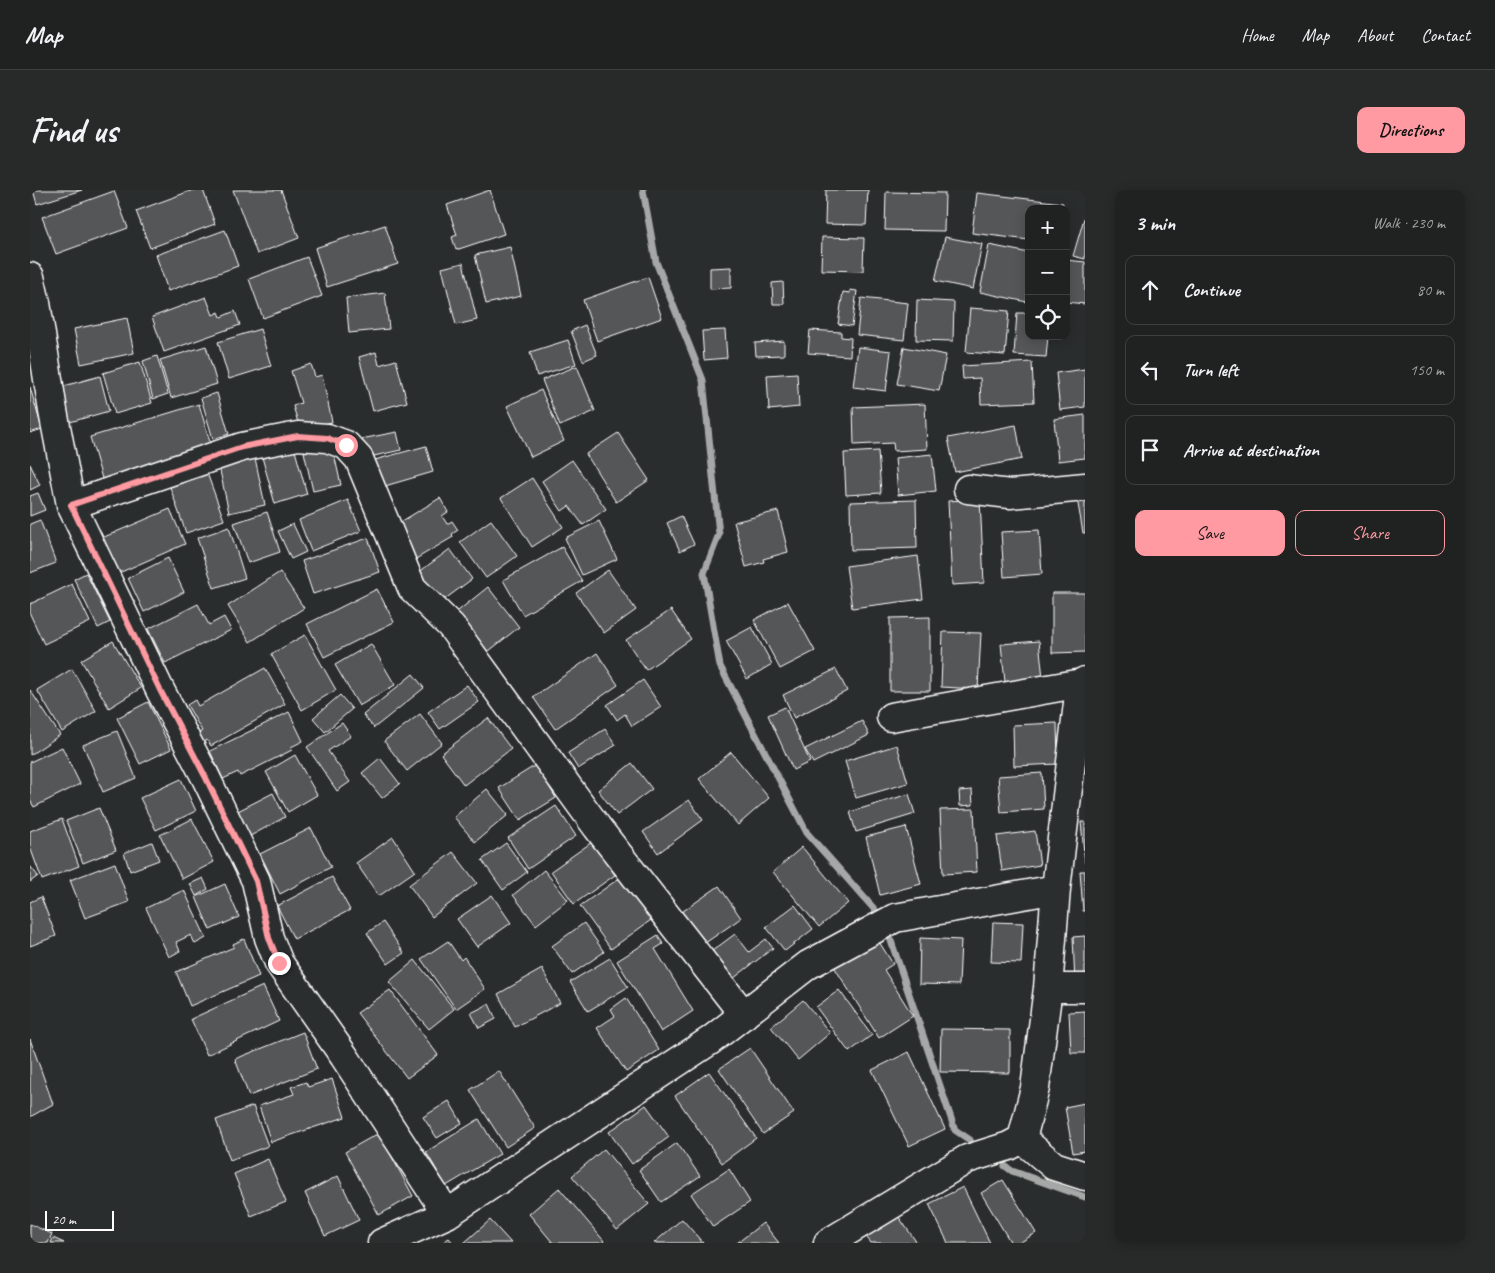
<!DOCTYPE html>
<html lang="en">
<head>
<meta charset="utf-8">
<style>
  body { margin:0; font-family:Caveat,sans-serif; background:#282a2a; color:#f1f3f6 }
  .controls { position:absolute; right:15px; top:15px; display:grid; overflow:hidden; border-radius:10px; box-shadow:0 2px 12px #0003 }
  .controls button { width:45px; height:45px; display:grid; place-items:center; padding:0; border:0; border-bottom:1px solid #3d3f40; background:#202222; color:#f1f3f6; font:25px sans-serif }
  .scale { position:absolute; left:15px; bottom:12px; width:69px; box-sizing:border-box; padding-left:5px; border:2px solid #fff; border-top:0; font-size:14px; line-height:18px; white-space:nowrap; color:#fff; -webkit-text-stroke:4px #2a2d2e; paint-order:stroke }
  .stop { position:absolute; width:15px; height:15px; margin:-11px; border:4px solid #ff9aa2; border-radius:50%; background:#fff }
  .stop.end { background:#ff9aa2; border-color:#fff; box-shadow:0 1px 5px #0008 }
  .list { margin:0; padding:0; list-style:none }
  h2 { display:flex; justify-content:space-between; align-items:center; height:65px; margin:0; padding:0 20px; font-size:21px }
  h2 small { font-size:16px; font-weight:400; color:#a2a4a5 }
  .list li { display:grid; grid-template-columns:32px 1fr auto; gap:15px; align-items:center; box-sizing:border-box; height:70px; margin:0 10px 10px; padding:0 10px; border:1px solid #3d3f40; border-radius:10px }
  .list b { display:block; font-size:19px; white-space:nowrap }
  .list em { font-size:16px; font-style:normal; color:#a2a4a5 }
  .actions { display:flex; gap:10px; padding:15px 20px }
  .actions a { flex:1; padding:11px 0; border:1px solid #ff9aa2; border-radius:10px; text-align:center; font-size:18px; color:#ff9aa2 }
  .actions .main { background:#ff9aa2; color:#111 }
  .icon { flex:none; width:28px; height:28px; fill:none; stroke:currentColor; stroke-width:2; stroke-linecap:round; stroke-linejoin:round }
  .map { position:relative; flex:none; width:1055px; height:1053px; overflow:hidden; border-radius:10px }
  header { display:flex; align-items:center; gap:30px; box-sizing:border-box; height:70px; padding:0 25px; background:#202222; border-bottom:1px solid #3d3f40 }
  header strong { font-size:24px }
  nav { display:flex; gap:28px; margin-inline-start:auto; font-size:18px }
  .intro { display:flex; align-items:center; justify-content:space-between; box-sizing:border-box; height:120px; padding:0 30px }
  h1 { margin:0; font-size:35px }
  .button { padding:12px 22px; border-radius:10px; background:#ff9aa2; color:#111; font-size:18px; font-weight:700 }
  main { display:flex; gap:30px; padding:0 30px }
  aside { flex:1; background:#202222; border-radius:10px; box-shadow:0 2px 12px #0003 }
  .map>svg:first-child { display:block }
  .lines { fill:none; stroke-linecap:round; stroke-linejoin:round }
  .stream { stroke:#a6a7a7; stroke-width:7 }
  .building { fill:#555758; stroke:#fff }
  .minor-casing { stroke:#fff; stroke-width:31 }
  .minor { stroke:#2a2d2e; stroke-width:28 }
  .route { stroke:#ff9aa2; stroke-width:6 }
</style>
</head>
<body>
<header>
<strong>Map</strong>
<nav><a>Home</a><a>Map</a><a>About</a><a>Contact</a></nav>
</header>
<div class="intro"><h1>Find us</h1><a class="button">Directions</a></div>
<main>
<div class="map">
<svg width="1055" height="1053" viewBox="0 0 1055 1053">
  <rect width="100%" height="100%" fill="#2a2d2e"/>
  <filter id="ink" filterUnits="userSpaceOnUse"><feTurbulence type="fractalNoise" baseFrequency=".02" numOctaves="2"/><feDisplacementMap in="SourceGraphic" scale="10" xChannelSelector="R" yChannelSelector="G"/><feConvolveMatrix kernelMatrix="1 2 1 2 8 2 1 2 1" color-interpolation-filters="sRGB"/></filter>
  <g filter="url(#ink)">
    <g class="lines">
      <path class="stream" d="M613,0L626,72L673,190L689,344L674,383L690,476L777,643L853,729
        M857,739L925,940L940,950
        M975,976L982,981L1055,1007"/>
    </g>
    <path class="building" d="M3,0H52L7,14Z
      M163,0H173L185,34L120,58L106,21Z
      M203,0H251L269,48L227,64Z
      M460,0L474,44L426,60L422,47L427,45L417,15Z
      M796,0H838L836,35L795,34Z
      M84,1L98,38L26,64L12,27Z
      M856,2L915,3L914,41L855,40Z
      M947,3L1033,13L1032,19H999V50L942,43Z
      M1055,25V69L1043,66Z
      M355,35L368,74L297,97L285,58Z
      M195,40L208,76L138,101L126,65Z
      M792,47L834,48L833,81L791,80Z
      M915,47L952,54L943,99L905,91Z
      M959,55L999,63L997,112L950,102Z
      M480,57L491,106L456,114L445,65Z
      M277,67L292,106L233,128L219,89Z
      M1036,70L1055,72V114L1036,112Z
      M433,73L447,130L426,135L412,78Z
      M701,77V98L680,99V78Z
      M618,87L632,128L567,151L553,110Z
      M753,92L754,114H743L742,93Z
      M820,100L827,101L822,136L808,134L813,102L820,103Z
      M355,103L359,139L319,143L316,108Z
      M176,107L183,125L189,122L191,127L205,121L210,135L134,162L122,127Z
      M831,108L878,113L874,150L827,145Z
      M887,110L924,112L923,151L886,150Z
      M940,118L979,121L975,165L936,162Z
      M987,123H999V146H1018L1016,167L984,165Z
      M97,128L104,163L51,174L44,139Z
      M555,135L567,165L553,171L541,141Z
      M230,139L241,176L199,189L188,152Z
      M695,140L697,168L674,170L672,141Z
      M780,140L811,142V147L821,148L820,166L778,163Z
      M538,150L546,174L507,186L500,162Z
      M754,151V165L726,166L725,153Z
      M176,156L187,194L141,208L130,170Z
      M828,157L861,161L856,201L823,197Z
      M874,157L916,165L909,201L867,194Z
      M346,162L349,175L366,170L377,212L343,221L329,167Z
      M127,166L138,204L123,209L113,171Z
      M110,172L122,213L85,224L73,183Z
      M1002,172L1004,212L951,214L950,188L933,189L932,176Z
      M281,174L285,187L292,185L302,232L270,239L263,216L271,213L261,181Z
      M547,176L565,221L530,236L512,190Z
      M1055,179V217L1030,220L1026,183Z
      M767,183L769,217L739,220L737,185Z
      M70,186L79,221L33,234L23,199Z
      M0,197L12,239L0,243Z
      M511,200L534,251L501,267L477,216Z
      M187,203L199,244L183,249L171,208Z
      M169,214L182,259L73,292L60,247Z
      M895,214L897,259L864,261L863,253L824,255L823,217Z
      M1055,225V268L1028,271L1024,229Z
      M986,235L992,269L925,282L918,248Z
      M367,242L371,260L335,268L331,249Z
      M588,243L619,290L586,312L556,264Z
      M302,255L311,295L283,301L274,262Z
      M396,256L403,282L348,298L341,271Z
      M264,257L277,304L245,314L232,267Z
      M848,261L851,303L816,305L814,263Z
      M902,264L906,301L868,305L865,268Z
      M225,268L235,315L199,323L189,276Z
      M542,270L576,319L553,335L539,316L532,321L512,291Z
      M0,274L10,295L0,300Z
      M177,283L194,330L156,343L140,297Z
      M502,288L533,337L502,357L471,308Z
      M8,303L15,320L0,326V306Z
      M1055,307V343H1053L1047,308Z
      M410,308L418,322L412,326L417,334L422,331L428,340L422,344L423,347L384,370L364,336Z
      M950,309L954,393L922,395L918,311Z
      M318,310L331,341L281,361L269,330Z
      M886,310L887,358L821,360L820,312Z
      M140,319L155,354L82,386L67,350Z
      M748,321L758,362L733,369L734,372L716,377L704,332Z
      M237,322L250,362L218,373L204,333Z
      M651,326L664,354L650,361L637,333Z
      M10,330L26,373L0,383V334Z
      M461,330L487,366L456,388L430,352Z
      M569,331L587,369L552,385L535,348Z
      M263,334L276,362L261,369L248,341Z
      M199,337L215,388L184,398L167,348Z
      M1009,340L1012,384L974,387L971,342Z
      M338,348L350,382L283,404L272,371Z
      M532,357L552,391L493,425L473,390Z
      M420,359L442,389L407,415L385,385Z
      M888,366L893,409L822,418L816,376Z
      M138,368L154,402L114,422L98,388Z
      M578,380L606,420L574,443L546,403Z
      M250,382L274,418L220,452L198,416Z
      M56,383L80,432L68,438L44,389Z
      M42,394L60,432L14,454L0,424V414Z
      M458,397L489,437L454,465L423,425Z
      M347,399L364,432L294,467L277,434Z
      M1022,403H1055V462L1022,463Z
      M758,412L785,461L750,479L724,430Z
      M168,414L179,435L194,427L201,440L135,473L118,439Z
      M641,420L661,449L616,480L596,450Z
      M900,427V501H860V428Z
      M722,437L742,474L717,489L696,451Z
      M913,442L951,443L948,499L911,497Z
      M275,445L306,500L272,520L241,464Z
      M83,451L111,498L79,518L51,470Z
      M1009,451L1013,488L975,492L971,454Z
      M341,454L365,495L329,516L305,475Z
      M567,463L588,495L525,539L503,507Z
      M235,478L255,514L181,556L177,550L167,555L163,547L172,541L157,515L165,510L168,516Z
      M42,479L66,521L32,542L7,500Z
      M806,479L817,501L764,528L753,505Z
      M383,484L394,498L344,538L333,525Z
      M613,490L631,517L602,536L595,524L587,530L577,515Z
      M437,495L449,512L410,539L398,522Z
      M0,500L30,545L0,565Z
      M310,505L322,519L295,542L283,528Z
      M118,512L141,559L110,574L87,528Z
      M755,517L780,572L763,580L738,525Z
      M259,522L273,551L261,557L262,560L210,586L208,582L193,589L180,561Z
      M390,524L412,553L377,581L354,551Z
      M458,528L481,559L434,595L411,564Z
      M832,531L839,545L783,573L775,559Z
      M312,533L321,546L298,561L320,592L307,601L277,557Z
      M1027,533L1028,574L984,576L983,535Z
      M575,539L586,555L548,579L538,563Z
      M87,541L106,588L73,602L53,555Z
      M867,555L878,593L826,608L815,571Z
      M32,557L50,594L4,617L0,610V572Z
      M701,562L739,608L708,635L669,589Z
      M265,565L287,605L258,622L236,582Z
      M350,568L370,594L352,608L332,583Z
      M602,573L622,599L587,625L568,600Z
      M506,575L526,608L490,630L469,598Z
      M1012,583L1014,619L971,622L968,586Z
      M151,589L166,621L126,640L110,608Z
      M457,599L478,625L445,652L424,627Z
      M942,600L943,615L930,616L929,601Z
      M243,603L255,627L213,650L200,625Z
      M879,604L885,624L826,642L820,622Z
      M659,610L673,630L628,663L613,642Z
      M526,616L546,646L498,679L478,648Z
      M69,618L86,660L53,673L36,631Z
      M944,619L947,682L913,684L910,620Z
      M32,629L49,676L12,690L0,657V641Z
      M162,629L184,672L152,689L130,645Z
      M1051,632H1055V673Z
      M876,637L891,694L850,705L836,647Z
      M281,638L301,677L250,704L230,664Z
      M1005,641L1010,675L972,681L967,646Z
      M363,647L385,681L349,706L326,673Z
      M122,652L129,670L100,681L94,663Z
      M562,652L585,685L544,714L521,681Z
      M476,653L497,682L473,700L452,670Z
      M772,657L818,713L789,737L743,682Z
      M423,662L447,693L402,727L379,695Z
      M85,673L99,712L55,728L40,690Z
      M0,676L8,686L0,692Z
      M514,680L538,710L506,735L483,705Z
      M1050,681H1055V721H1053Z
      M302,687L320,720L264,749L247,716Z
      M591,687L621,730L581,759L550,716Z
      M173,688L178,699L166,706L160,694Z
      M195,694L209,727L180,740L166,707Z
      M689,696L711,728L668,758L646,726Z
      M154,700L176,748L165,754L161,745L146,752L150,761L139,767L116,718Z
      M462,705L481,733L447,757L427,729Z
      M11,707L26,746L0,756V712Z
      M765,715L783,739L755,761L736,737Z
      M353,732L374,763L358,774L337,743Z
      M963,732L993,733L991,773L961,772Z
      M554,733L574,762L542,784L522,756Z
      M705,744L719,762L736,749L743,758L695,795L674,767Z
      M628,745L633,754L625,759L663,821L631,842L587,771Z
      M1055,746V794H1045L1043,747Z
      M846,747L863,774L854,780L883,826L849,848L803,775Z
      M890,748L931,750L929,795L889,794Z
      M214,749L229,786L160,816L146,782L204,757L203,754Z
      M418,751L431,770L434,767L455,799L426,819L391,769Z
      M580,768L598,797L558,821L540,792Z
      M385,770L424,819L399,839L359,792Z
      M512,779L530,813L485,837L468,804Z
      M233,796L249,831L177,865L161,829Z
      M360,800L408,865L377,888L327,823Z
      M809,800L842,845L819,862L786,817Z
      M596,808L629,860L596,882L567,838L585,826L581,819Z
      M773,810L800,843L768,870L741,837Z
      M459,814L466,829L449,838L441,823Z
      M1055,821V863H1041L1039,822Z
      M911,839L980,840V883L910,882Z
      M273,842L287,879L219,906L205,869Z
      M0,849L23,914L0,927Z
      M720,858L764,923L733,944L689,879Z
      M879,862L915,939L879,956L842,880Z
      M469,881L505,938L476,957L440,900Z
      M679,882L726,948L692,973L645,906Z
      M302,889L315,927L241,952L229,916L264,904L261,897L276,892L278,897Z
      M419,911L432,933L407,948L393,927Z
      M1055,913V961L1043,963L1035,917Z
      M616,915L639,947L602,974L579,942Z
      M223,916L238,956L200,970L186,930Z
      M449,929L470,964L416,996L396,962Z
      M349,943L383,1006L349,1025L315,962Z
      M647,953L670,986L631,1012L609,980Z
      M574,959L619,1014L587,1040L542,986Z
      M238,969L256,1012L221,1026L204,984Z
      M699,979L720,1012L683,1037L661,1004Z
      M308,986L329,1030L295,1046L275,1003Z
      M973,990L1006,1043L989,1053H981L951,1003Z
      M933,997L960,1053H918L899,1014Z
      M529,998L574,1051L572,1053H523L499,1024Z
      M866,1023L887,1053H841L835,1045Z
      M652,1029L673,1053H624Z
      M460,1030L481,1053H434Z
      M733,1033L749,1053H707Z
      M0,1034L22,1044L18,1053H0Z
      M23,1048L34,1053H21Z
      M419,1048L423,1053H412Z"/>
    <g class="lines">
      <g class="minor-casing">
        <path id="minor" d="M0,87L6,113L23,221L41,315L130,500L175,586L226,691L239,748L249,773L314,866L417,1024
          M938,299L980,304L1055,297
          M41,315L212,257L268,246L297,248L316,255L329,269L382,398L421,436L567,637L714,825
          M861,527L1052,493L1055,491
          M1018,798H1055
          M992,949L1024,976L1055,986
          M352,1053L417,1024L681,850L778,775L865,728L1026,699
          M798,1053L937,969L979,956L992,949L1005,898L1018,798L1026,699L1048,513L1052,493"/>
      </g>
      <use href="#minor" class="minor"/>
    </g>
  </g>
  <g class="lines" filter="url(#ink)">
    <path class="route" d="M249,773L239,748L226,691L175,586L130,500L41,315L212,257L268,246L297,248L316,255"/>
  </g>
</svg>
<div class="controls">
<button>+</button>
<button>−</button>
<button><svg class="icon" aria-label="locate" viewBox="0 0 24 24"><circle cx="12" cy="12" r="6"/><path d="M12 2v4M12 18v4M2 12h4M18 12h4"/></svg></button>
</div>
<div class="scale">20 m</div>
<div class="stop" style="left:316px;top:255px"></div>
<div class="stop end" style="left:249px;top:773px"></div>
</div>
<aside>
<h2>3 min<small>Walk · 230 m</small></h2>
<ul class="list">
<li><svg class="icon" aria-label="ahead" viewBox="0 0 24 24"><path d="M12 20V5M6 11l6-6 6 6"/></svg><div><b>Continue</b></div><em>80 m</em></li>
<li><svg class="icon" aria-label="left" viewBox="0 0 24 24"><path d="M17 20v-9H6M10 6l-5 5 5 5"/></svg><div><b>Turn left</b></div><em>150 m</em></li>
<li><svg class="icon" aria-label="arrive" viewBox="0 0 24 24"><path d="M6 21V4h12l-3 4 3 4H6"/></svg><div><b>Arrive at destination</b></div></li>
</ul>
<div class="actions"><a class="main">Save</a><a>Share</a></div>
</aside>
</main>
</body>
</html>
